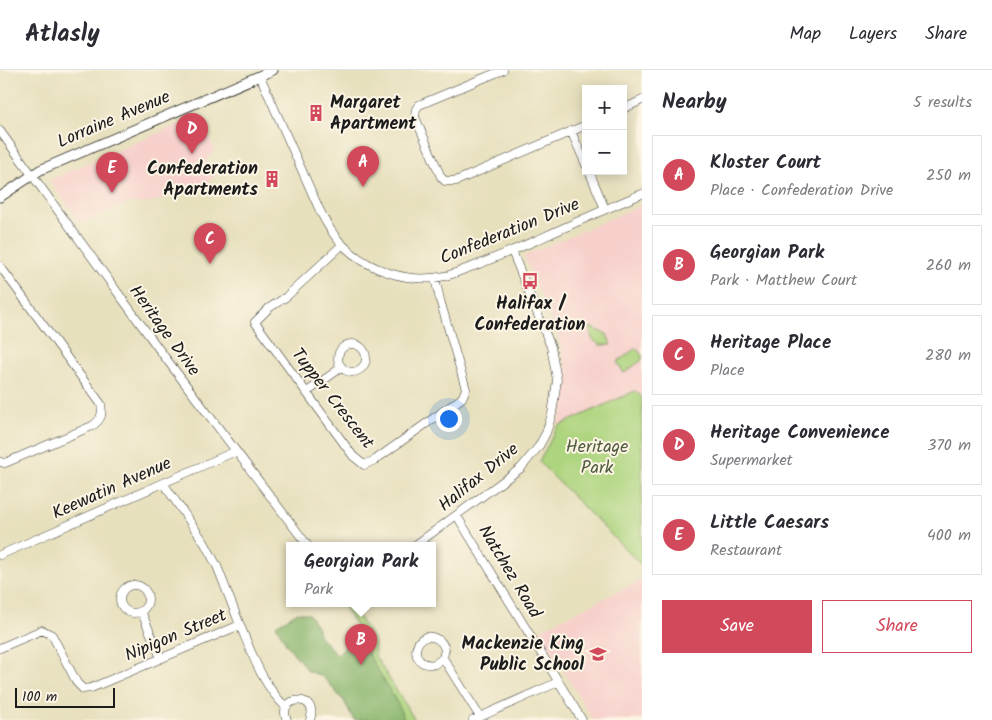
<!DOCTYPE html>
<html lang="en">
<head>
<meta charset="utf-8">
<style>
  body { margin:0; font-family:Kalam,sans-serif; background:#f2f2f3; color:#2b2b33 }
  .controls { position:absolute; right:15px; top:15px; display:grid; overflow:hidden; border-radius:0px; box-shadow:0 2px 12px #0003 }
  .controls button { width:45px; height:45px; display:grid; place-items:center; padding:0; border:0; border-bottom:1px solid #e1e1e2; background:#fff; color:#2b2b33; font:25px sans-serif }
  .scale { position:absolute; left:15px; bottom:12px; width:100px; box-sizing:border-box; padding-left:5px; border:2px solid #1c1c1c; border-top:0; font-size:14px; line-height:18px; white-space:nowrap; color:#1c1c1c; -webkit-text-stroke:4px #fcf5e5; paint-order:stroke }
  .you { position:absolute; left:448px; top:348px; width:18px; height:18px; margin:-12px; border:4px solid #fff; border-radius:50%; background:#1a73e8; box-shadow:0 0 0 8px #1a73e833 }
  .badge { display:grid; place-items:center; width:32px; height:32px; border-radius:50%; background:#d1495b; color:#fff; font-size:16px; font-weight:700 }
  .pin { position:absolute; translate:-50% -41px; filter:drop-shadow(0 1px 2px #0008) }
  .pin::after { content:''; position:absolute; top:26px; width:18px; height:15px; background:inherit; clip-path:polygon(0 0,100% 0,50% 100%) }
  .popup { position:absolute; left:286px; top:472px; width:150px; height:65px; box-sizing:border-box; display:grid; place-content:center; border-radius:0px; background:#fff; filter:drop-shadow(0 1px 4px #0005); font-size:16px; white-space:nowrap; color:#7c7c81 }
  .popup b { font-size:19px; color:#2b2b33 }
  .popup::after { content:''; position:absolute; left:50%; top:100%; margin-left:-10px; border:10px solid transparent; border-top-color:#fff }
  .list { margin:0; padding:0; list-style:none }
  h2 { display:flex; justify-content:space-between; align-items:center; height:65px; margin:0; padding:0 20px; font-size:21px }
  h2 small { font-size:16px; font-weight:400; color:#7c7c81 }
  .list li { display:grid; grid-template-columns:32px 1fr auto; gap:15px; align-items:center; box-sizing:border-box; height:80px; margin:0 10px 10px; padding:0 10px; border:1px solid #e1e1e2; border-radius:0px }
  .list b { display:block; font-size:19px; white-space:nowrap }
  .list p { margin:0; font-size:16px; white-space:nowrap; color:#7c7c81 }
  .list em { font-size:16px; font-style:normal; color:#7c7c81 }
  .actions { display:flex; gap:10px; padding:15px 20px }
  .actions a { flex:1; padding:11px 0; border:1px solid #d1495b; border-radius:0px; text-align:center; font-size:18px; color:#d1495b }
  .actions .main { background:#d1495b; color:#fff }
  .map { position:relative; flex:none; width:642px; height:650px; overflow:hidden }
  header { display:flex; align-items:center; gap:30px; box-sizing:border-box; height:70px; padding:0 25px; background:#fff; border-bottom:1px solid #e1e1e2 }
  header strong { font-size:24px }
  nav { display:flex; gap:28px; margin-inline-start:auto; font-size:18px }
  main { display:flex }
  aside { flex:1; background:#fff }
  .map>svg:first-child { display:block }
  .built { fill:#f7d0cc }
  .green { fill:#add47e; stroke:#64784d }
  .forest { fill:#8ab66d; stroke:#536944 }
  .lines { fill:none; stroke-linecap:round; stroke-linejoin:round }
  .minor-casing { stroke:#3a3934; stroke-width:9 }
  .tertiary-casing { stroke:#3a3934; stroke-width:11 }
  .minor { stroke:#fff; stroke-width:8 }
  .tertiary { stroke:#fff; stroke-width:9 }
  .labels { text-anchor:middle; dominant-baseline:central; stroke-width:4; stroke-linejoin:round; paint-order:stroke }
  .poi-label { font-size:18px; font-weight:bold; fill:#1c1c1c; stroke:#fcf5e5; text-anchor:end }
  .street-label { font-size:18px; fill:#1c1c1c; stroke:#fcf5e5 }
  .park-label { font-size:18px; fill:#4f5c3e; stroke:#fcf5e5 }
</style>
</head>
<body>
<header>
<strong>Atlasly</strong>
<nav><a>Map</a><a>Layers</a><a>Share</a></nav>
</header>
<main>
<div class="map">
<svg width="642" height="650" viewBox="0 0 642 650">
  <rect width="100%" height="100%" fill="#fcf5e5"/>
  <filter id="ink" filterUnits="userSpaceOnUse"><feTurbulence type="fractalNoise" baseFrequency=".02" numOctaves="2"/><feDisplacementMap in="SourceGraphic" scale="10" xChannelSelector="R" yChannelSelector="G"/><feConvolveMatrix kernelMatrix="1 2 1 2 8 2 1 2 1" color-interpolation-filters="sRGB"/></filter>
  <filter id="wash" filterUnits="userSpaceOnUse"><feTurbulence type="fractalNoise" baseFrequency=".0096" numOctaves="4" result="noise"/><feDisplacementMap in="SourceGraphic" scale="20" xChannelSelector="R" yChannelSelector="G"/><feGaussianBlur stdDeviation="1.12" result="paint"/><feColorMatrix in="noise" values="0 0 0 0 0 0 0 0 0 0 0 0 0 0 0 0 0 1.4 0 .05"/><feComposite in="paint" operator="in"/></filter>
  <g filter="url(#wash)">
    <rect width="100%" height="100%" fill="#e7e0bd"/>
    <path class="built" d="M200,45L215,81L206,89L208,95L217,104L205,115L184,123L143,134L131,132L81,153L49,110Z
      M642,135V327L635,321L558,356L566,316L563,283L558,266L524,186Z
      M642,510V650H593L539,560Z"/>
    <path class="green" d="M590,257L607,264L611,275H600L592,269Z
      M636,278L642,285V290L624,303L617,292Z
      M635,321L642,327V496L539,392L558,356Z
      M342,534H352V537L375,572V586L415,650H359L329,603L369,576Z"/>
    <path class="forest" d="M298,542L309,544L318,558V564L337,585L353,570L363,575L399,636L404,650H354L344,631L322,606L308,601L287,575L276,555Z"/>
  </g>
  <g filter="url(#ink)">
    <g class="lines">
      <g class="minor-casing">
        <path id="minor" d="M503,0L419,35L416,39L415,47L441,107L445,111H456L586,55
          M260,6L320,141C326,153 333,166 343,175C369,201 409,214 445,206C455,204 464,199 474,196C495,188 516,179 537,170C572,154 607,138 642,124
          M623,39L642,30
          M0,61L161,282L308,476
          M571,61L586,95
          M589,101L605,139
          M342,175L286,227L269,238L255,252L353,386L364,395L375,390L462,328L466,319L440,230L435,208
          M0,196L101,334C103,345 101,350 92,356L5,393L0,392
          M338 288a14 14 0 1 1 28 0a14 14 0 1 1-28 0Z
          M307,322L342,297
          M457,446L582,650
          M414,476L521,398L539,376L546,363L552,344L557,310L551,277L512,181
          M0,485L236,381
          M120 529a14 14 0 1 1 28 0a14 14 0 1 1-28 0Z
          M141,541L161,588
          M240,555C252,584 263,616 286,637
          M0,578L42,560L52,565L77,613L83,619L91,618L240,555L217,496L204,472L163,413
          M443,588L435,594C407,599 413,559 435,568C441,570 443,574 445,579L443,588L480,647
          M287,650C275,626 320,622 310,650
          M473,650L558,612"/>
      </g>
      <g class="tertiary-casing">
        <path id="tertiary" d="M0,127L40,100L273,0"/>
      </g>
      <use href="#minor" class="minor"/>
      <use href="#tertiary" class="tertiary"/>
    </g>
  </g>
  <defs>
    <g id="building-bare" transform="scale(1.35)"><path d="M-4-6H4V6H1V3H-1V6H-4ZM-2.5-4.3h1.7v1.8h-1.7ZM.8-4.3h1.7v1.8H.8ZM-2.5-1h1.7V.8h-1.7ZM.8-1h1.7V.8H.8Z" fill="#d1495b" stroke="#fcf5e5" stroke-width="2.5" paint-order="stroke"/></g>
    <g id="bus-bare" transform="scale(1.35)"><path d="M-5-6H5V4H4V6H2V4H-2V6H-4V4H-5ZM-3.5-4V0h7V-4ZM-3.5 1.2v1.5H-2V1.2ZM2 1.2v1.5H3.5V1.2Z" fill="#d1495b" stroke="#fcf5e5" stroke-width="2.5" paint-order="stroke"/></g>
    <g id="school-bare" transform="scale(1.35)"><path d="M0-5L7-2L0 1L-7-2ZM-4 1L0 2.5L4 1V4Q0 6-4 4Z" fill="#d1495b" stroke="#fcf5e5" stroke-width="2.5" paint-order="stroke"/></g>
  </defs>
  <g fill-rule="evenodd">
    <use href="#building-bare" x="316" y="43"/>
    <use href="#building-bare" x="272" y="109"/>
    <use href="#bus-bare" x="530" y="211"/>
    <use href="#school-bare" x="598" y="584"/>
  </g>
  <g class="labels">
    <g class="poi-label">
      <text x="330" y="33" text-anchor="start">Margaret<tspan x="330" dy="21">Apartment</tspan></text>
      <text x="258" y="99">Confederation<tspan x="258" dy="21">Apartments</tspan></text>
      <text x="530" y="234" text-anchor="middle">Halifax /<tspan x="530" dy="21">Confederation</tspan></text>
      <text x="584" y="574">Mackenzie King<tspan x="584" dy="21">Public School</tspan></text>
    </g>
    <g class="street-label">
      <text transform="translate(114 50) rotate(-23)">Lorraine Avenue</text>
      <text transform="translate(510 162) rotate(-22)">Confederation Drive</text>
      <text transform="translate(164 261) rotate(54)">Heritage Drive</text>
      <text transform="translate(332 329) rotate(52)">Tupper Crescent</text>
      <text transform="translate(479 408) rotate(-39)">Halifax Drive</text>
      <text transform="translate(112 419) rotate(-24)">Keewatin Avenue</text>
      <text transform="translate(509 502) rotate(59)">Natchez Road</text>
      <text transform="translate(176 566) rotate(-23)">Nipigon Street</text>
    </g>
    <g class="park-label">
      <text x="597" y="377">Heritage<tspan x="597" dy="21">Park</tspan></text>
    </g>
  </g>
</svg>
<div class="controls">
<button>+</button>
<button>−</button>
</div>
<div class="scale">100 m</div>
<div class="you"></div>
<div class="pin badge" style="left:363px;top:117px">A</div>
<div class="pin badge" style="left:361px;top:595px">B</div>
<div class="popup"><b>Georgian Park</b>Park</div>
<div class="pin badge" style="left:210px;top:194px">C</div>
<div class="pin badge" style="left:192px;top:84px">D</div>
<div class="pin badge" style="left:112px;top:123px">E</div>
</div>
<aside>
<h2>Nearby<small>5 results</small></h2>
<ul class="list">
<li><span class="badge">A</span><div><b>Kloster Court</b><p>Place · Confederation Drive</p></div><em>250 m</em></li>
<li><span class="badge">B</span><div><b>Georgian Park</b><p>Park · Matthew Court</p></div><em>260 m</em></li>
<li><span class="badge">C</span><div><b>Heritage Place</b><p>Place</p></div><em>280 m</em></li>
<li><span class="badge">D</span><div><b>Heritage Convenience</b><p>Supermarket</p></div><em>370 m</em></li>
<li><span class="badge">E</span><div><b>Little Caesars</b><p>Restaurant</p></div><em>400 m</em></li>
</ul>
<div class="actions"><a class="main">Save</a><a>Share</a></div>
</aside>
</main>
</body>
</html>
